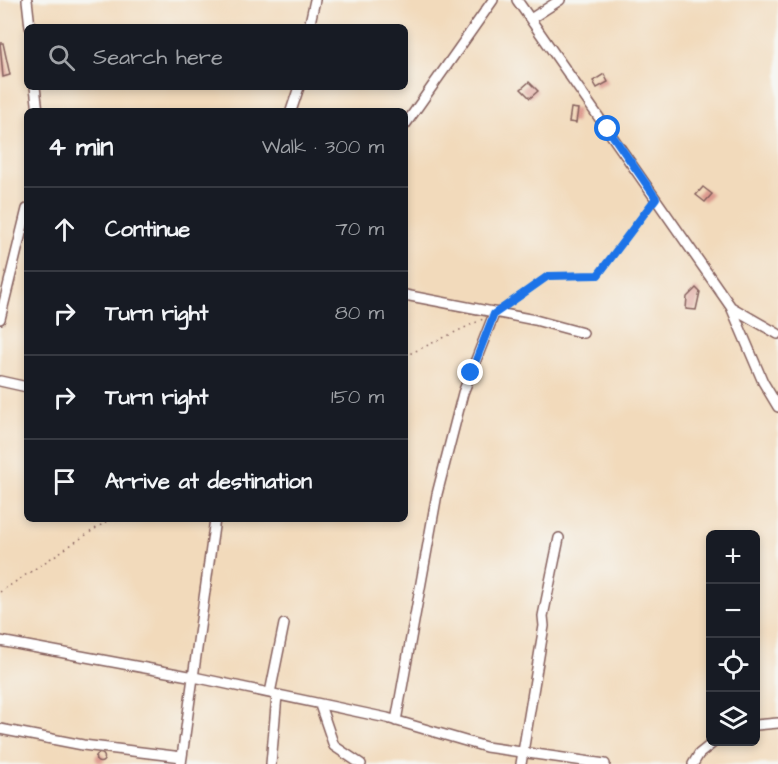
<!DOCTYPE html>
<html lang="en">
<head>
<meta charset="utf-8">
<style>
  body { margin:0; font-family:"Architects Daughter",sans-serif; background:#20242c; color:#f1f3f6 }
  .controls { position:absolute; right:18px; bottom:18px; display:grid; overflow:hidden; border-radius:9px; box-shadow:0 3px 9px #0003 }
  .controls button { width:54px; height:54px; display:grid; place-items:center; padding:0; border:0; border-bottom:2px solid #363941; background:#171b24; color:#f1f3f6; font:30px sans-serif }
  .stop { position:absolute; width:18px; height:18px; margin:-14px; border:4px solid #1a73e8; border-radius:50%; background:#fff }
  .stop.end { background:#1a73e8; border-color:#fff; box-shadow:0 2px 6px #0008 }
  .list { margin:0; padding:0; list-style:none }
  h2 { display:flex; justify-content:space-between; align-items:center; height:78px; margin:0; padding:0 24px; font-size:26px }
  h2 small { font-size:20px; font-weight:400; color:#9ea1a6 }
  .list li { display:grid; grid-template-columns:39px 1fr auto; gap:18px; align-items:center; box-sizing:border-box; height:84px; padding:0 24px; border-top:2px solid #363941 }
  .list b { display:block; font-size:22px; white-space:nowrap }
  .list em { font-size:20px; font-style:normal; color:#9ea1a6 }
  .icon { flex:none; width:33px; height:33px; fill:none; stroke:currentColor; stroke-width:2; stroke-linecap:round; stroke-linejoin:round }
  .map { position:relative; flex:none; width:778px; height:764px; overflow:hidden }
  .search { position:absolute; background:#171b24; box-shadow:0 3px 9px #0003; left:24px; top:24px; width:384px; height:66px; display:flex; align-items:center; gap:15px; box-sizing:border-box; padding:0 21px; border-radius:9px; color:#9ea1a6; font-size:22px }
  .panel { position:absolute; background:#171b24; box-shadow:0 3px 9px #0003; left:24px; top:108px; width:384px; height:414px; border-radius:9px }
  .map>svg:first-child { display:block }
  .building { fill:#dc998e }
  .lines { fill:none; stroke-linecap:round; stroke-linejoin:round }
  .minor-casing { stroke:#85605d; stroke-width:12 }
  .path { stroke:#85605d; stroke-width:1.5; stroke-dasharray:1.5 4.5; stroke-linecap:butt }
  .minor { stroke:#fff; stroke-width:9 }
  .route { stroke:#1a73e8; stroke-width:8 }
</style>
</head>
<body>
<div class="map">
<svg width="778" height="764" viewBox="0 0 778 764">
  <rect width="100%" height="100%" fill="#f6f6f2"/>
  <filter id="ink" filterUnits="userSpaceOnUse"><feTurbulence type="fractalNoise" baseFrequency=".0167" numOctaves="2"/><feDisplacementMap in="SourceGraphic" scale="12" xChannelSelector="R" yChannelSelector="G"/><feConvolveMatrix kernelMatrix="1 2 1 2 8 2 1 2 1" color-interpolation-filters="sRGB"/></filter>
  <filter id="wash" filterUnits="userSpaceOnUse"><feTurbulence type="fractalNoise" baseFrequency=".008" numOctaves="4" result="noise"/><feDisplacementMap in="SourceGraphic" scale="24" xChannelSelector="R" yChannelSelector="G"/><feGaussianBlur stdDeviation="1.35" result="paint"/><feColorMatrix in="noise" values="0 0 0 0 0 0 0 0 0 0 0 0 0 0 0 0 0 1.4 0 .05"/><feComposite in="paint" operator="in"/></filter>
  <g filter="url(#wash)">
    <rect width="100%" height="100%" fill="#f2dabb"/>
    <g id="blocks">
      <path class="building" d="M0,43H3L10,75L3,77Z
        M604,74L608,82L597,88L593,81Z
        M529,82L538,91L530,98L521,89Z
        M571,108L578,109L576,123L569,122Z
        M703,187L712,194L705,202L696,195Z
        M696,288L700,292L696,310L686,309L687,297Z
        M95.5 758a4.5 4.5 0 1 1 9 0a4.5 4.5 0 1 1-9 0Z"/>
    </g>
  </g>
  <g filter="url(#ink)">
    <use href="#blocks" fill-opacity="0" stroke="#85605d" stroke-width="1.5"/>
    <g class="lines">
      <g class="minor-casing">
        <path id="minor" d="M27,0L30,27
          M517,0L731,307L778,334
          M532,18L560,0
          M309,27L315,0
          M35,87L38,111
          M291,111L299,87
          M405,125L493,0
          M405,295L535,320L583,333
          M731,307L763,382L778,407
          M0,319L27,209
          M0,381L27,387
          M0,641L194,677L387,718L486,747L605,764
          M270,693L284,624
          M320,705L334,746L361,764
          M396,721L437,494L463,393L494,314
          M756,725L778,723
          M0,729L83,745L182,757
          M181,764L215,519
          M271,764L277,695
          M521,764L544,626L543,616L559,538
          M693,764L699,754L714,742"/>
      </g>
      <path class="path" d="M505,306L548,276L598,275L649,207
        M405,356L483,319
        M0,592L110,519"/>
      <use href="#minor" class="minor"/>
    </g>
  </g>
  <g class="lines" filter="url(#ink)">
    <path class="route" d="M471,373L494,314L548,276L598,275L656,198L608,129"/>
  </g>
</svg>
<div class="controls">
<button>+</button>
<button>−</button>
<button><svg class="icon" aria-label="locate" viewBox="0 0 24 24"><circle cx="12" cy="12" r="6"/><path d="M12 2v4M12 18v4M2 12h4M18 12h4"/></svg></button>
<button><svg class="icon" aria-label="layers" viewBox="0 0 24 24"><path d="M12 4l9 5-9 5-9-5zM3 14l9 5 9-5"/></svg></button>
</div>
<div class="stop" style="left:608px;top:129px"></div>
<div class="stop end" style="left:471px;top:373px"></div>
<div class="search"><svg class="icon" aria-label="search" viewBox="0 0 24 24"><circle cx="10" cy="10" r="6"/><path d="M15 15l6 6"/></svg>Search here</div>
<section class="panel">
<h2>4 min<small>Walk · 300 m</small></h2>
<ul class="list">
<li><svg class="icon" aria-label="ahead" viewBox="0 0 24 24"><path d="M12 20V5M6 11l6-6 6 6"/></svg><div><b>Continue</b></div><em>70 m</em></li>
<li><svg class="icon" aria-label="right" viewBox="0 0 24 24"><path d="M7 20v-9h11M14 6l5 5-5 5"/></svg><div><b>Turn right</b></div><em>80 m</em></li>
<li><svg class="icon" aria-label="right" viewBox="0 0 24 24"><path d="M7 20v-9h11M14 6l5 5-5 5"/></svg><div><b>Turn right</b></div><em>150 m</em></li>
<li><svg class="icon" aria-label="arrive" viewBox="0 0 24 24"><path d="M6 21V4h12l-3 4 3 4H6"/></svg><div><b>Arrive at destination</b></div></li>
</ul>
</section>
</div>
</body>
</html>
